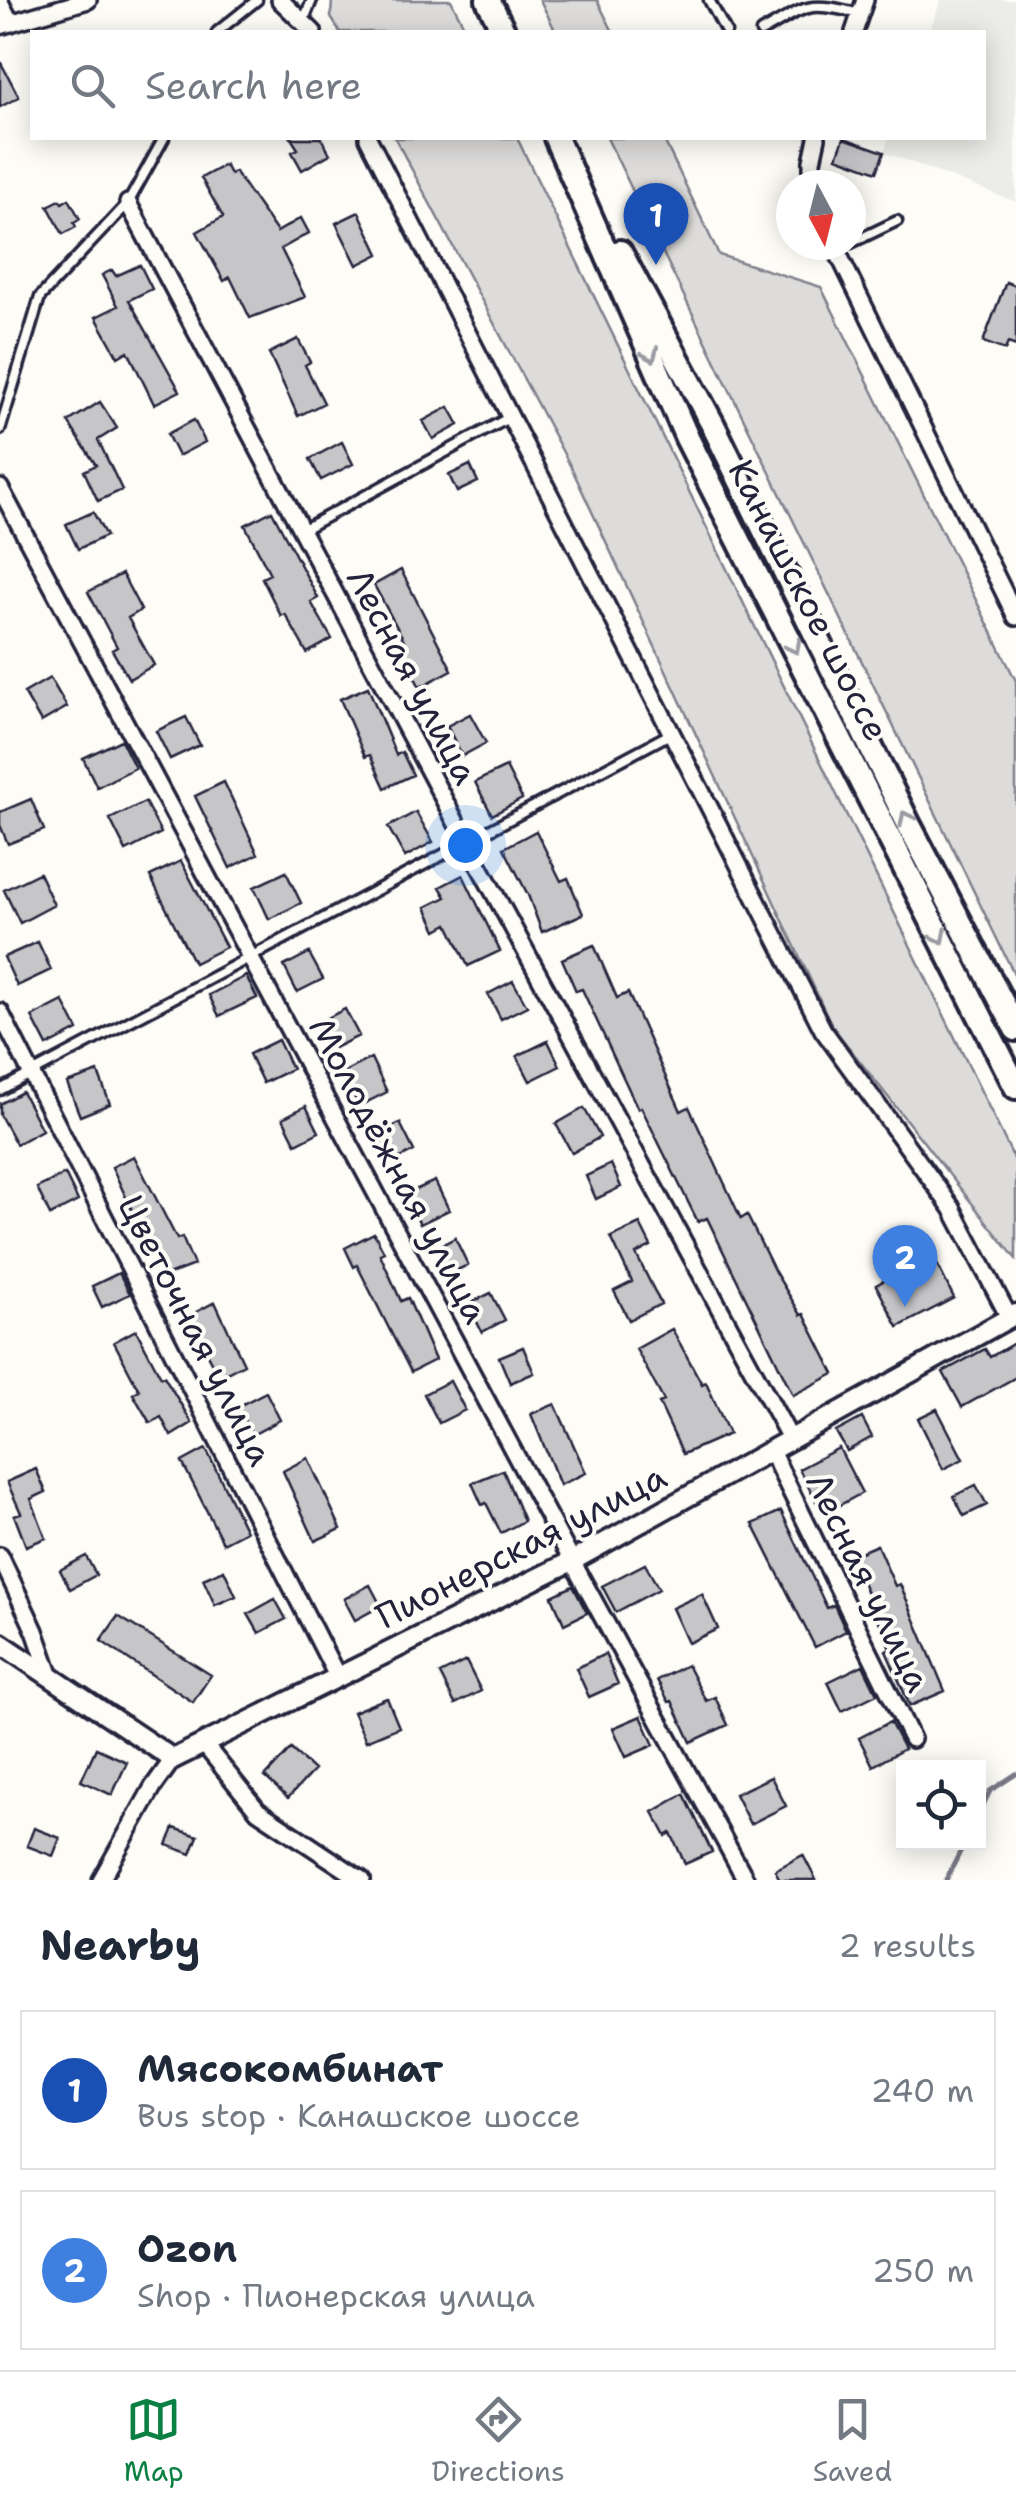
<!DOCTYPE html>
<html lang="en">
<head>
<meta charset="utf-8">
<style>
  body { margin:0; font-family:"Shantell Sans",sans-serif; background:#f2f2f3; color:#1f2937 }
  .controls { position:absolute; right:30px; bottom:30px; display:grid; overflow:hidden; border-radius:0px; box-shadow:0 5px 25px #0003 }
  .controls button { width:90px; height:90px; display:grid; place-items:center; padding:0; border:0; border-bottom:2px solid #e0e1e3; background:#fff; color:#1f2937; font:50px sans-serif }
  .compass { position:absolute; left:776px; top:170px; width:90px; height:90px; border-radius:50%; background:#fff; box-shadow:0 5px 25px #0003; rotate:173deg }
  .you { position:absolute; left:465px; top:845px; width:35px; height:35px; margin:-25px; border:8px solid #fff; border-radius:50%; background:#1a73e8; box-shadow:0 0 0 15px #1a73e833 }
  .badge { display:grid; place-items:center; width:65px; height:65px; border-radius:50%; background:#0b8043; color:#fff; font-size:32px; font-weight:700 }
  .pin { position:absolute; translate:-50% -82px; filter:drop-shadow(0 2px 5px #0008) }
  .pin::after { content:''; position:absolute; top:52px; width:35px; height:30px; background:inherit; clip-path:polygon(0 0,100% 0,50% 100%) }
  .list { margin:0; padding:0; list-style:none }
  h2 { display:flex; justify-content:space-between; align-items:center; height:130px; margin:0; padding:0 40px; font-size:42px }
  h2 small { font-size:32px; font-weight:400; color:#747a83 }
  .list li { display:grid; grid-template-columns:65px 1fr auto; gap:30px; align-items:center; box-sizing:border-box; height:160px; margin:0 20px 20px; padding:0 20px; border:2px solid #e0e1e3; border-radius:0px }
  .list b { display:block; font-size:38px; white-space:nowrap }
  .list p { margin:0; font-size:32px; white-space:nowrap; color:#747a83 }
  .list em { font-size:32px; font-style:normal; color:#747a83 }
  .icon { flex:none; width:55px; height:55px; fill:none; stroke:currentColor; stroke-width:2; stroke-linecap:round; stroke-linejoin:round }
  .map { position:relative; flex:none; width:1016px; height:1880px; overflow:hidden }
  .search { position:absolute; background:#fff; box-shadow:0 5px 25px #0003; left:30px; right:30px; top:30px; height:110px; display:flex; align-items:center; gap:25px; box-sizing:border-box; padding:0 35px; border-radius:0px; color:#747a83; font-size:38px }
  .sheet { height:490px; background:#fff }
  nav { display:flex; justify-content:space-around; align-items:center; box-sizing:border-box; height:140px; border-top:2px solid #e0e1e3; background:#fff; font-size:28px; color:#747a83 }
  nav a { display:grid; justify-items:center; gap:5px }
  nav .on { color:#0b8043 }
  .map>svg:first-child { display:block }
  .built { fill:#ecece9 }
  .green { fill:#dddcdb; stroke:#807f8b; stroke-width:2.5 }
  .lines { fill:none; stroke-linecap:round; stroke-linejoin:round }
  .stream { stroke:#787885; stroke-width:5 }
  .building { fill:#c6c6c8; stroke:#22223b; stroke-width:2.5 }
  .service-casing { stroke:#22223b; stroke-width:15 }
  .minor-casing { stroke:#22223b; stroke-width:22 }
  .tertiary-casing { stroke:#22223b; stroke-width:25 }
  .primary-casing { stroke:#22223b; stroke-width:30 }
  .service { stroke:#fdfcf7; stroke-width:8 }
  .minor { stroke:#fdfcf7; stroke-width:15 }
  .tertiary { stroke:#fdfcf7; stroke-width:18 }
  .primary { stroke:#fdfcf7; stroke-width:22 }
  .oneway { stroke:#9a9aa2 }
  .labels { text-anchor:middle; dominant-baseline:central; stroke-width:8; stroke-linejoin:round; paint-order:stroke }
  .street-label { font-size:35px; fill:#22223b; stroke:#fdfcf7 }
</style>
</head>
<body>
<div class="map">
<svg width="1016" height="1880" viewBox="0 0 1016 1880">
  <rect width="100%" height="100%" fill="#fdfcf7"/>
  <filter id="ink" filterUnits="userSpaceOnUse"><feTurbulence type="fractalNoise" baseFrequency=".01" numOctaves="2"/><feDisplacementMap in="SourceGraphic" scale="20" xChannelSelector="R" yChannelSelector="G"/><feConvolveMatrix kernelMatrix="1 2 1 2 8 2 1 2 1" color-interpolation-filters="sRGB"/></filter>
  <g filter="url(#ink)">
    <path class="built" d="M941,0H1016V202L884,152L889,138H984V32H929Z"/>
    <path class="green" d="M332,0H451L467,32H340L331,17Z
      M540,0H597L613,32H556Z
      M395,138H517L1016,1163V1259L832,1026L573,471Z
      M607,138H663L719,255L821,287L1016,681V978Z"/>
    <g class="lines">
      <path class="stream" d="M978,1815L990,1791L1016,1774
        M946,1880L965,1842"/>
    </g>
    <path class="building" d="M0,61L19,97L0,107Z
      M291,138H321L330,154L302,170L292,152L298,149Z
      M844,138L884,152L877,172L837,157Z
      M225,165L230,174L235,172L277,232L301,218L309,233L281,249L305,297L250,318L230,277L224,281L197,232L223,217L201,178Z
      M69,199L80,219L74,223L76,227L63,234L48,206L60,200L62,203Z
      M359,212L379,254L357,265L336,223Z
      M140,265L152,289L129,300L180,391L154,404L128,351L118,357L96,317L118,306L102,275L112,270L116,276Z
      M1006,282L1016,286V346L1008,343L1005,350L983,342Z
      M298,339L310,362L305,365L324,403L298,416L269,353Z
      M100,402L117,428L98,440L122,490L98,501L84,471L96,465L68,422Z
      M449,407L459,425L433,439L423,421Z
      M194,420L205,442L178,456L167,434Z
      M342,442L353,464L321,480L310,459Z
      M470,465L478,482L457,492L449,475Z
      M272,511L318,598L311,602L332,639L307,653L285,614L281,616L262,578L270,574L245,525Z
      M93,512L106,536L78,549L66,524Z
      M401,570L452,670L420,687L398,646L405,642L374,585Z
      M122,574L141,610L128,618L154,665L129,679L112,650L117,647L88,592Z
      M50,678L67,707L41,722L24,693Z
      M368,687L396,755L402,752L413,775L385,788L370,755L365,757L340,699Z
      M470,714L486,743L462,756L447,726Z
      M186,717L200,745L170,759L156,731Z
      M121,740L135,768L97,787L83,758Z
      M506,767L522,799L492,815L475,782Z
      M224,782L258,854L230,868L195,796Z
      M31,799L44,830L8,844L0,825V812Z
      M145,802L161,833L126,851L110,819Z
      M416,812L433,842L405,857L388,827Z
      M536,831L561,881L568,878L583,914L542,932L528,895L504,848Z
      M181,861L226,947L194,963L150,876Z
      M286,872L301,903L269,919L254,887Z
      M39,873L54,905L20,923L4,890Z
      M463,875L500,951L468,966L448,924L437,930L426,907L446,897L440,887Z
      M38,942L51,970L17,986L4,957Z
      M594,945L617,998L628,993L681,1111L689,1107L741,1219L747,1215L775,1272L801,1315L804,1314L834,1374L793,1395L707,1218L698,1222L641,1107L638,1109L582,989L576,991L562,959Z
      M309,953L323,979L297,992L284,966Z
      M246,976L257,998L219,1016L209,995Z
      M513,981L527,1006L501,1019L488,994Z
      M63,1001L78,1030L47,1046L32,1017Z
      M345,1009L359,1036L334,1048L320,1022Z
      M278,1040L292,1069L263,1083L249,1054Z
      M548,1041L560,1066L530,1081L517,1056Z
      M371,1058L387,1092L359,1106L342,1073Z
      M98,1072L110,1104L80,1116L67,1083Z
      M22,1092L42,1130L16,1144L0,1115V1104Z
      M306,1106L319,1132L296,1144L283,1118Z
      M584,1108L600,1137L572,1153L556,1124Z
      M400,1123L414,1151L389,1164L374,1136Z
      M134,1156L177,1239L182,1237L194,1265L163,1277L112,1167Z
      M611,1164L621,1187L596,1199L586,1176Z
      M65,1174L78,1201L50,1215L37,1188Z
      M435,1181L449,1210L420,1224L406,1194Z
      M640,1224L651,1246L636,1254L661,1304L629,1320L614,1291L632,1282L611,1237Z
      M374,1233L384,1252L380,1254L401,1301L408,1298L435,1360L411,1372L357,1265L354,1267L345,1248Z
      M455,1238L468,1265L449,1274L436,1248Z
      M932,1254L954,1298L898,1327L876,1285Z
      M119,1273L130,1294L102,1307L92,1286Z
      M491,1293L505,1320L482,1332L468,1304Z
      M215,1302L244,1364L219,1377L187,1317Z
      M672,1329L702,1384L706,1382L729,1434L683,1454L659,1403L664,1401L636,1349Z
      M136,1330L161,1377L164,1376L192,1423L171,1436L161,1417L150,1423L133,1394L139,1390L114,1342Z
      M1016,1342V1377L962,1407L943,1372L985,1349L990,1357Z
      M523,1347L534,1373L510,1383L499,1357Z
      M450,1381L465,1410L439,1423L424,1394Z
      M266,1392L280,1420L252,1435L237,1407Z
      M555,1404L586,1473L560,1485L531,1414Z
      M937,1409L963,1459L943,1469L918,1418Z
      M862,1418L872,1437L847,1451L836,1432Z
      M839,1448L862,1493L823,1514L799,1469Z
      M206,1449L246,1531L223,1543L182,1462Z
      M308,1458L341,1529L315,1541L283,1471Z
      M36,1469L46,1492L31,1499L46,1538L26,1546L14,1515L21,1513L7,1482Z
      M503,1470L524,1521L501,1533L486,1503L482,1505L472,1483Z
      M976,1485L987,1505L964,1516L954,1496Z
      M781,1511L827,1608L834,1605L846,1631L815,1647L753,1524Z
      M877,1545L895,1586L900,1584L945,1691L910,1706L886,1651L891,1649L851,1556Z
      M86,1556L96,1575L70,1589L60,1570Z
      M645,1564L659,1589L616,1612L602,1586Z
      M224,1570L236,1596L215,1605L203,1579Z
      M370,1585L381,1606L355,1620L344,1599Z
      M573,1586L587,1613L564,1624L552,1596Z
      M702,1594L718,1629L688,1643L672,1608Z
      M275,1599L286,1619L259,1633L248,1614Z
      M118,1616L211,1675L193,1702L101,1641Z
      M605,1654L618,1684L589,1697L576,1668Z
      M466,1661L481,1691L455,1704L440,1674Z
      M687,1665L706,1701L715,1697L728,1725L691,1742L672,1701L669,1702L657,1680Z
      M863,1665L877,1694L842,1711L828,1682Z
      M387,1698L399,1727L366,1741L353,1712Z
      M641,1716L654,1745L626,1757L613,1728Z
      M890,1722L904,1749L873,1766L859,1738Z
      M96,1748L127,1762L112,1795L81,1781Z
      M291,1749L314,1770L288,1798L265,1777Z
      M771,1777L786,1806L750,1824L735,1794Z
      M684,1794L712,1852L685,1864L671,1833L666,1836L653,1812Z
      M34,1828L60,1838L53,1856L27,1846Z
      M174,1828L198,1836L191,1854L167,1845Z
      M803,1855L816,1880H780L775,1870Z"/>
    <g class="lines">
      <g class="service-casing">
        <path id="service" d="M709,0L726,32
          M303,22L312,0
          M217,32L257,0
          M761,32C808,6 806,0 860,14
          M851,243L897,221
          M0,430L40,297L128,203L164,138
          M302,530L512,416
          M0,1090L672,733"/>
      </g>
      <g class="minor-casing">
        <path id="minor" d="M280,0L313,32
          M0,2L11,23
          M0,26L88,0
          M854,32L865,0
          M368,138L823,1030L952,1208L1009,1317
          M812,185V161L817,138
          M128,203L467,843L791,1440
          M834,245L1016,617
          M0,488L572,1561L746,1880
          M0,1012L337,1676
          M771,1451L912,1739
          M0,1556L35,1631L51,1677
          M203,1743L258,1811L362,1880
          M101,1880L153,1787L173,1759"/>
      </g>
      <g class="tertiary-casing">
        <path id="tertiary" d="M0,1643L173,1759L572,1561L1016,1314"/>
      </g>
      <g class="primary-casing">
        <path id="primary" d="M488,0L504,32
          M556,138L687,438L1016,1087
          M620,252L713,425L909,825L1016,1029"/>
      </g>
      <use href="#service" class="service"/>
      <use href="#minor" class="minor"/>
      <use href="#tertiary" class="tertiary"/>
      <use href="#primary" class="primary"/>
    </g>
    <defs><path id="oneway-chevron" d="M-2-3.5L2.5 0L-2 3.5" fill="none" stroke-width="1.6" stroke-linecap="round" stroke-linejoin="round" transform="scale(2.5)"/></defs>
    <g class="oneway">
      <use href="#oneway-chevron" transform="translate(651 355) rotate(67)"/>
      <use href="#oneway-chevron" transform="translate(794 647) rotate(63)"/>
      <use href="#oneway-chevron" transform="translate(906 818) rotate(-117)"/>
      <use href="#oneway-chevron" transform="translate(940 937) rotate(63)"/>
    </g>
  </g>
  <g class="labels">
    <g class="street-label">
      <text transform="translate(809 600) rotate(63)">Канашское шоссе</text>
      <text transform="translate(413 676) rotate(62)">Лесная улица</text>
      <text transform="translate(399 1170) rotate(62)">Молодёжная улица</text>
      <text transform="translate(196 1330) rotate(63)">Цветочная улица</text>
      <text transform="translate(521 1546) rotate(-27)">Пионерская улица</text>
      <text transform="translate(869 1582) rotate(64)">Лесная улица</text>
    </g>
  </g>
</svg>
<div class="controls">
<button><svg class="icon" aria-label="locate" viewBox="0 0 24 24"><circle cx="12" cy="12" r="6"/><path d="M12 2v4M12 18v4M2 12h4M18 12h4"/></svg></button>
</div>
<svg class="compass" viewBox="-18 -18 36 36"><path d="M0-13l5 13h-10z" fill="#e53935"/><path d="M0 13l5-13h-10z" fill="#747a83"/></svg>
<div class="you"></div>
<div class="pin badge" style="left:656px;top:265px;background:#1a4fb4">1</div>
<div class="pin badge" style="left:905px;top:1307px;background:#3f7fe0">2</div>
<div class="search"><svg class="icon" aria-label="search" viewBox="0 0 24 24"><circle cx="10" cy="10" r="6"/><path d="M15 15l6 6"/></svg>Search here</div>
</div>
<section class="sheet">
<h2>Nearby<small>2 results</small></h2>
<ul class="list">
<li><span class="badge" style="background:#1a4fb4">1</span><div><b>Мясокомбинат</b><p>Bus stop · Канашское шоссе</p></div><em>240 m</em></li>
<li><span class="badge" style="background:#3f7fe0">2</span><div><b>Ozon</b><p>Shop · Пионерская улица</p></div><em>250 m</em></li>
</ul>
</section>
<nav>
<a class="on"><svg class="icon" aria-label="map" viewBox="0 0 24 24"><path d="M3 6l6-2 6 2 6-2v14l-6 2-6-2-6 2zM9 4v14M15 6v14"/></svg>Map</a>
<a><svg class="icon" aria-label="directions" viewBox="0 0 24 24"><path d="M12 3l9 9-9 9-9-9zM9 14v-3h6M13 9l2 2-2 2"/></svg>Directions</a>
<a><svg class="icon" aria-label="saved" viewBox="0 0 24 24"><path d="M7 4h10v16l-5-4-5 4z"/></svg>Saved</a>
</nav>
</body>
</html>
